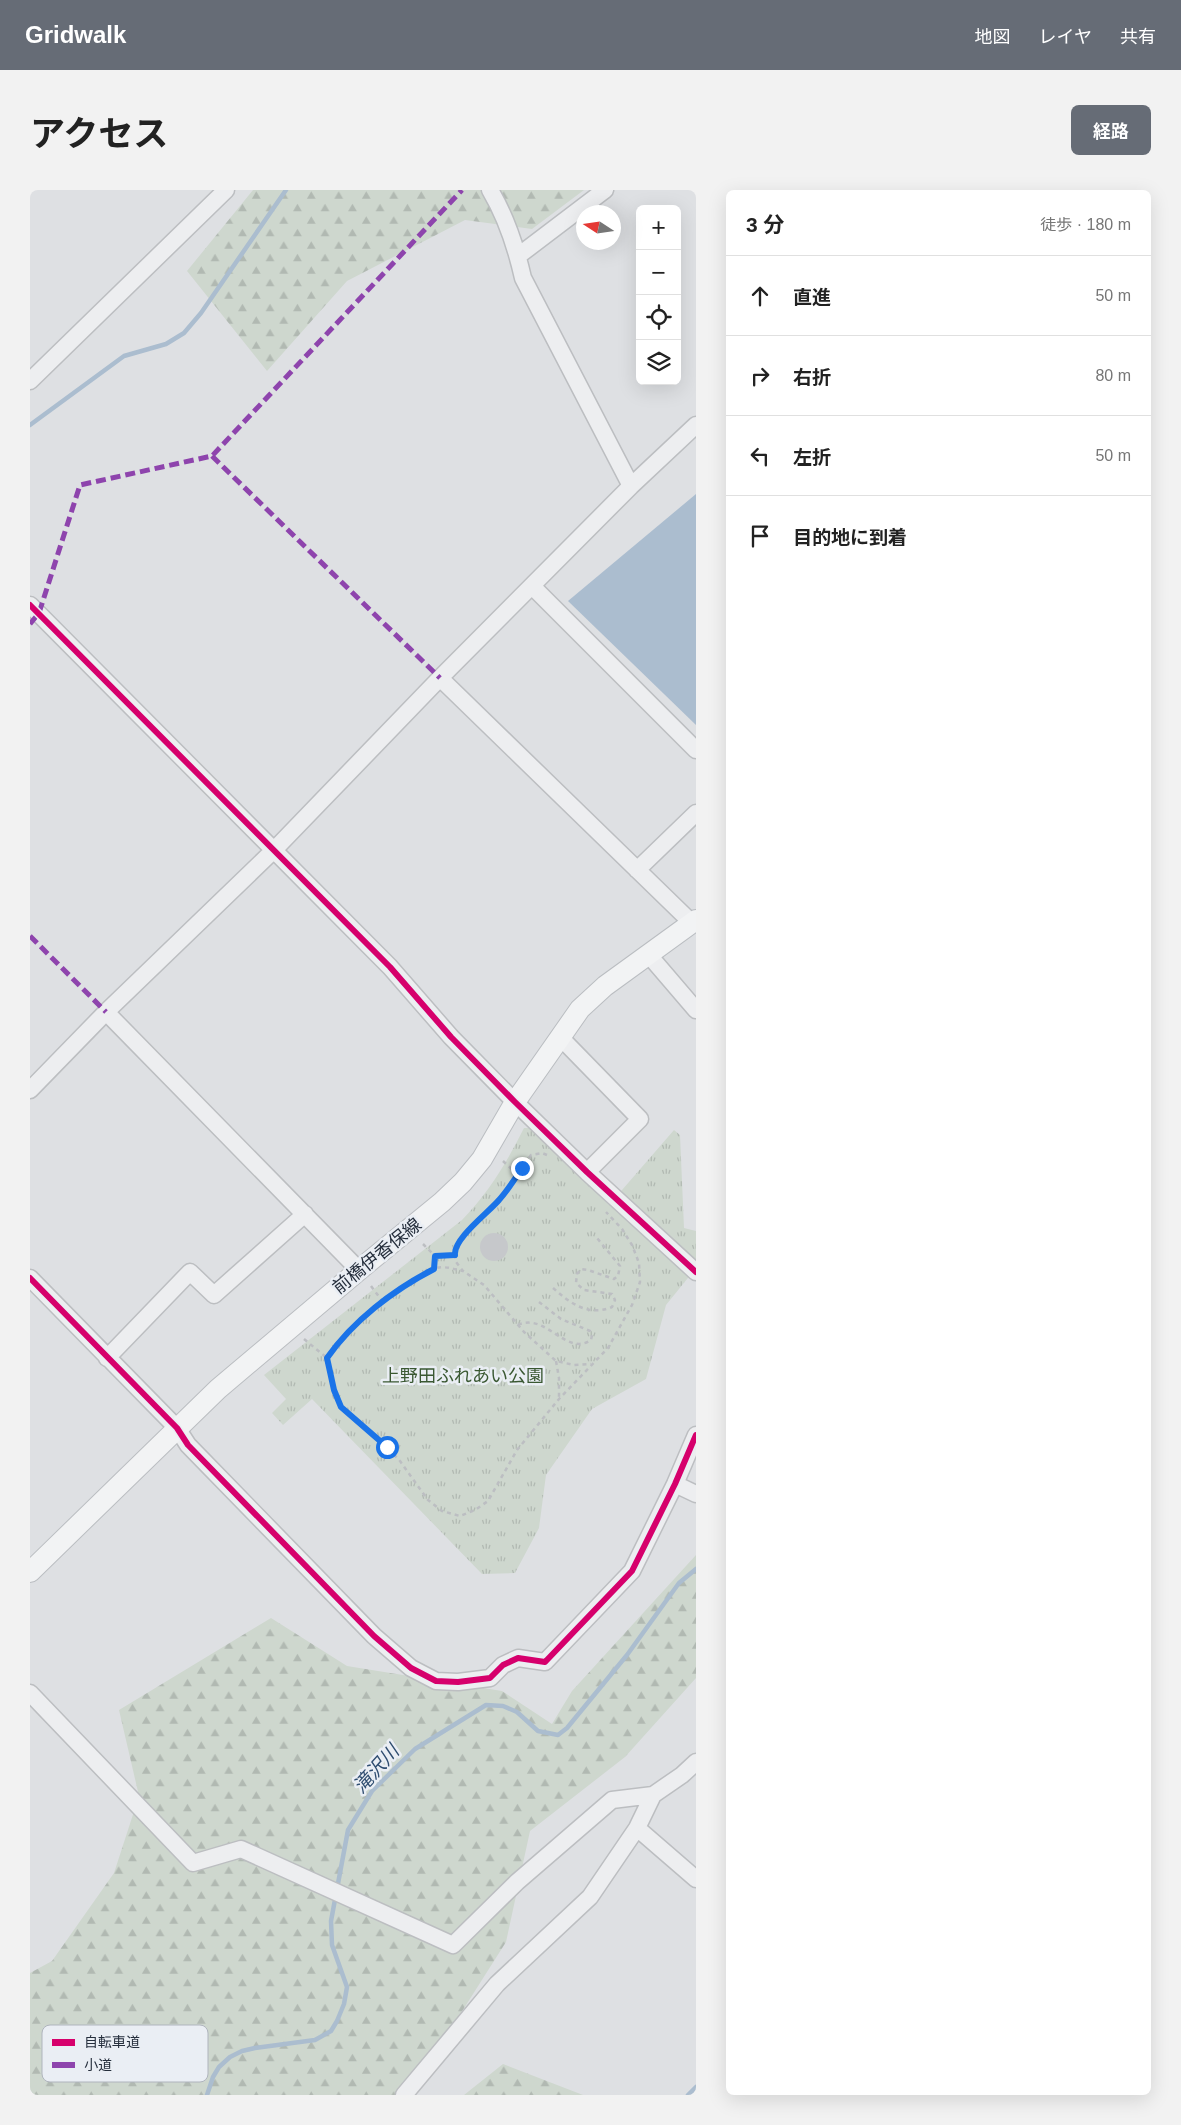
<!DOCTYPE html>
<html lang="ja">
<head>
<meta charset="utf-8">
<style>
  body { margin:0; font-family:Arial,"Noto Sans JP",sans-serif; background:#f2f2f2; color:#222 }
  .controls { position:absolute; right:15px; top:15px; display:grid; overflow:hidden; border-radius:8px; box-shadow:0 5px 20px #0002 }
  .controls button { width:45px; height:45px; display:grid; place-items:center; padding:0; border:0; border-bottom:1px solid #e0e0e0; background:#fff; color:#222; font:25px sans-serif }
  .compass { position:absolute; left:546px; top:15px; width:45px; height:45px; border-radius:50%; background:#fff; box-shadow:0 5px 20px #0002; rotate:282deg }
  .stop { position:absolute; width:15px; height:15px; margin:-11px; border:4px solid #1a73e8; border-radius:50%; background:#fff }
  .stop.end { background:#1a73e8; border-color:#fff; box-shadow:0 1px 5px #0008 }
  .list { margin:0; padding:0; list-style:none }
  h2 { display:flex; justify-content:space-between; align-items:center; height:65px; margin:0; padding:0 20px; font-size:21px }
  h2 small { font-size:16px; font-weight:400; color:#767676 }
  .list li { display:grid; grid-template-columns:32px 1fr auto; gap:15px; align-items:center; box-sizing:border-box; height:80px; padding:0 20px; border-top:1px solid #e0e0e0 }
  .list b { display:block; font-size:19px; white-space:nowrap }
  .list em { font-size:16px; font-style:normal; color:#767676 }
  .icon { flex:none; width:28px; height:28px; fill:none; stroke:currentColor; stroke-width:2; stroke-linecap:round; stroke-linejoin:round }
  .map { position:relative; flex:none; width:666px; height:1905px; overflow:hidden; border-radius:8px }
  header { display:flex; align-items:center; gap:30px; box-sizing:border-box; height:70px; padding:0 25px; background:#666c76; color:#fff }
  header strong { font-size:24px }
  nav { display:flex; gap:28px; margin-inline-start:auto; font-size:18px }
  .intro { display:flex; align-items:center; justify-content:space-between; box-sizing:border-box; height:120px; padding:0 30px }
  h1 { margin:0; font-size:35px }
  .button { padding:12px 22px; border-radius:8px; background:#666c76; color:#fff; font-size:18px; font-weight:700 }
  main { display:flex; gap:30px; padding:0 30px }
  aside { flex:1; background:#fff; border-radius:8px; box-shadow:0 5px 20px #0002 }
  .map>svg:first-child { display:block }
  .forest { fill:url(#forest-firs) }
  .park { fill:url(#park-tufts) }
  .water { fill:#abbdcf }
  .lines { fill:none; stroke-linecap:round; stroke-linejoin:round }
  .stream { stroke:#abbdcf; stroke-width:4.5 }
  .building { fill:#c6c8cb }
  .minor-casing { stroke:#bcbec1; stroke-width:19 }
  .major-casing { stroke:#babdc1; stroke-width:22 }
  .path { stroke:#bcbec2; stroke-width:2.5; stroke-dasharray:4 4; stroke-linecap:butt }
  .minor { stroke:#edeef0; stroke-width:16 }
  .major { stroke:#f2f3f4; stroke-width:20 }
  .quiet { stroke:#8e44ad; stroke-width:5; stroke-dasharray:10 5; stroke-linecap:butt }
  .cycleway-casing { stroke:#eaeef4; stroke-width:9 }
  .cycleway { stroke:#d6006c; stroke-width:6 }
  .route { stroke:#1a73e8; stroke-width:6 }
  .labels { text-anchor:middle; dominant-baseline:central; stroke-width:5; stroke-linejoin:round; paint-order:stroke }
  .street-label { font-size:18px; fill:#252e3c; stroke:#eaeef4 }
  .park-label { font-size:18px; fill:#3a5832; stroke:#eaeef4 }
  .water-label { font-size:19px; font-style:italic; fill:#2f4d70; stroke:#eaeef4 }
  .key { fill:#eaeef4; stroke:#afb4bd; stroke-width:1 }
  .key-label { font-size:14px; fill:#252e3c }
</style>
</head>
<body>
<header>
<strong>Gridwalk</strong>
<nav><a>地図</a><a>レイヤ</a><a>共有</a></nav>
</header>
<div class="intro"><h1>アクセス</h1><a class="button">経路</a></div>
<main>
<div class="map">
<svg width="666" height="1905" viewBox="0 0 666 1905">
  <defs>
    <pattern id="forest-firs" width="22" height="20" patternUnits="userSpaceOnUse" patternTransform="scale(1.25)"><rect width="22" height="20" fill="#ced7ce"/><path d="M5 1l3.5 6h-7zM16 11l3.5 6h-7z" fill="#b1b9b2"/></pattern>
    <pattern id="park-tufts" width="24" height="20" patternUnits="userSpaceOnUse" patternTransform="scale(1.25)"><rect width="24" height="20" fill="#ced7ce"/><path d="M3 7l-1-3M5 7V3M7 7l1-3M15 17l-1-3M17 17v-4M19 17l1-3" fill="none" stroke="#b1b9b2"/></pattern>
  </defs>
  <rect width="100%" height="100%" fill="#dee0e3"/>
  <path class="forest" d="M223,0H554L502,39L435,30L317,91L237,181L157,81Z
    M666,1365V1488L595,1567L500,1641L476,1752L379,1905H0V1783L22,1771L84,1683L109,1606L89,1520L241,1428L317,1476L472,1501L522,1534L542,1501Z
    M473,1874L553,1905H434Z"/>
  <path class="park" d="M494,938H500L579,1015L644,940L650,945L654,1038L666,1041V1078L636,1115L616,1189L562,1219L516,1285L509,1338L485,1383L452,1384L282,1209L253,1235L242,1223L256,1209L234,1185L432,1030C459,1002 477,972 494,938Z"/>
  <path class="water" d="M666,304V535L538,411Z"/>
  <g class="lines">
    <path class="stream" d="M0,235L94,166L136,154L154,143L171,123L256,0
      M177,1905L183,1887L189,1877L200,1867L212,1861L225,1858L285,1850L301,1841L307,1831L314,1814L317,1797L302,1755L301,1731L318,1640L342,1601L385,1559L456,1515L473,1516L487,1522L508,1541L528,1545L537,1538L597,1465L649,1393L666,1379
      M658,1905L666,1897"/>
  </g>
  <path class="building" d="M450 1057a14 14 0 1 1 28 0a14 14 0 1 1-28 0Z"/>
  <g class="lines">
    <g class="minor-casing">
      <path id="minor" d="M460,0C476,27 486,57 493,88L601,296
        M488,66L575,0
        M0,191L196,0
        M502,396L666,560
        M0,415L360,777L421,847L485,912L557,982L666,1082
        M410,488L662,733
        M607,680L666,623
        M618,764L666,820
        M76,822L329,1080
        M530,847L610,929L557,982
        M0,900L76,822L245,659L410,488L601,296L666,235
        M0,1088L147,1238L158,1255L344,1446L381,1478L406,1491L428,1492L460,1488L473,1475L488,1468L515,1472L602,1381L645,1294L666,1245
        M77,1168L160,1082L184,1105L275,1024
        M645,1294L666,1304
        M0,1503L163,1673L211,1659L423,1755L487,1692L582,1610L623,1605
        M607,1638L666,1689
        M374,1905L467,1794L560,1707L607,1638L623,1605L652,1585L666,1572"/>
    </g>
    <g class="major-casing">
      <path id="major" d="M0,1382L188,1199L329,1080L412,1012L433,992L452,969L485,912L550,819L575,796L666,730"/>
    </g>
    <path class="path" d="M517,965L512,963L501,965L469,1010L436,1042L424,1060L426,1072L433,1081L454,1095L494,1142L526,1171L544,1175L561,1174
      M473,971L488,985
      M393,1054L405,1066L404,1079
      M405,1066L425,1065
      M341,1096L353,1112
      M523,1098C540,1113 558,1127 582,1117L585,1110L582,1104L554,1100L546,1093L547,1084L551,1079L558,1080L584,1089L588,1086L590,1076L567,1048
      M488,1135C516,1122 536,1167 561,1150L562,1145L560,1141L531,1129L509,1112
      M274,1149L297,1168L304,1200L311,1217L357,1257L370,1271L398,1310L412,1321L430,1326L445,1320L458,1311L487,1260L529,1209L578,1158L602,1115L610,1092L609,1073L602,1055L592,1039L576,1022
      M297,1168C318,1139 369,1091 403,1079C414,1075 423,1079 433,1081
      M526,1171L529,1188V1209"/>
    <use href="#minor" class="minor"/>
    <use href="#major" class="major"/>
    <path class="quiet" d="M182,266L410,488
      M0,434L9,423L50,295L182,266L432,0
      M0,746L76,822"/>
    <g class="cycleway-casing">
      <path id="cycleway" d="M0,415L360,777L421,847L485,912L557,982L666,1082
        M0,1088L147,1238L158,1255L344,1446L381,1478L406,1491L428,1492L460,1488L473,1475L488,1468L515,1472L602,1381L645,1294L666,1245"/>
    </g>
    <use href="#cycleway" class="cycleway"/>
  </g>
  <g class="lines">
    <path class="route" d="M357,1257L311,1217L304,1200L297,1168C323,1131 363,1100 404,1079L405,1066L425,1065C423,1049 458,1023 469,1010C478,1000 485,989 492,978"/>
  </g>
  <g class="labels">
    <g class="street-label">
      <text transform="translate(347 1066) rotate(-39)">前橋伊香保線</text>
    </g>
    <g class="park-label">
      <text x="433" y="1186">上野田ふれあい公園</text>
    </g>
    <g class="water-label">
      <text transform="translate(346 1579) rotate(-48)">滝沢川</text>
    </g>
  </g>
  <rect x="12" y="1835" width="166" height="57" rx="8" class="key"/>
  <rect x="22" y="1849" width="23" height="7" fill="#d6006c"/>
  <rect x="22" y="1872" width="23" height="6" fill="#8e44ad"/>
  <g class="key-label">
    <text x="54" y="1857">自転車道</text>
    <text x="54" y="1880">小道</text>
  </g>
</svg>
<div class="controls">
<button>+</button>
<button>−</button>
<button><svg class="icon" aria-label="locate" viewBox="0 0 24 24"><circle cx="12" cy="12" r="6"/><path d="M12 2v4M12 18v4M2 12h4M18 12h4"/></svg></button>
<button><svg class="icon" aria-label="layers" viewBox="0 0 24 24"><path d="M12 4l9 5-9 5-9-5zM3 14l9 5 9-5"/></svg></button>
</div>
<svg class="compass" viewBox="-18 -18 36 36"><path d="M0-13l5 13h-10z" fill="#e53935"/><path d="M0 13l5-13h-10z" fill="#767676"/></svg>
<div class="stop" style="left:357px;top:1257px"></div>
<div class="stop end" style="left:492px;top:978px"></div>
</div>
<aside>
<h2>3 分<small>徒歩 · 180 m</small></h2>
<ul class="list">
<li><svg class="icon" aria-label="ahead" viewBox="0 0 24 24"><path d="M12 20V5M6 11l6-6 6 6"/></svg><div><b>直進</b></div><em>50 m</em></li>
<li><svg class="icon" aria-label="right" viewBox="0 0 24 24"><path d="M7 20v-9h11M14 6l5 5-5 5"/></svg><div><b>右折</b></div><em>80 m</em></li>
<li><svg class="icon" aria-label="left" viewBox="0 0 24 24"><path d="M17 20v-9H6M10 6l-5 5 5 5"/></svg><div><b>左折</b></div><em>50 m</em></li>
<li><svg class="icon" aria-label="arrive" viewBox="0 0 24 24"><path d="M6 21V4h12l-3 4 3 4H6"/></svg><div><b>目的地に到着</b></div></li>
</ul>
</aside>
</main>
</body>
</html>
